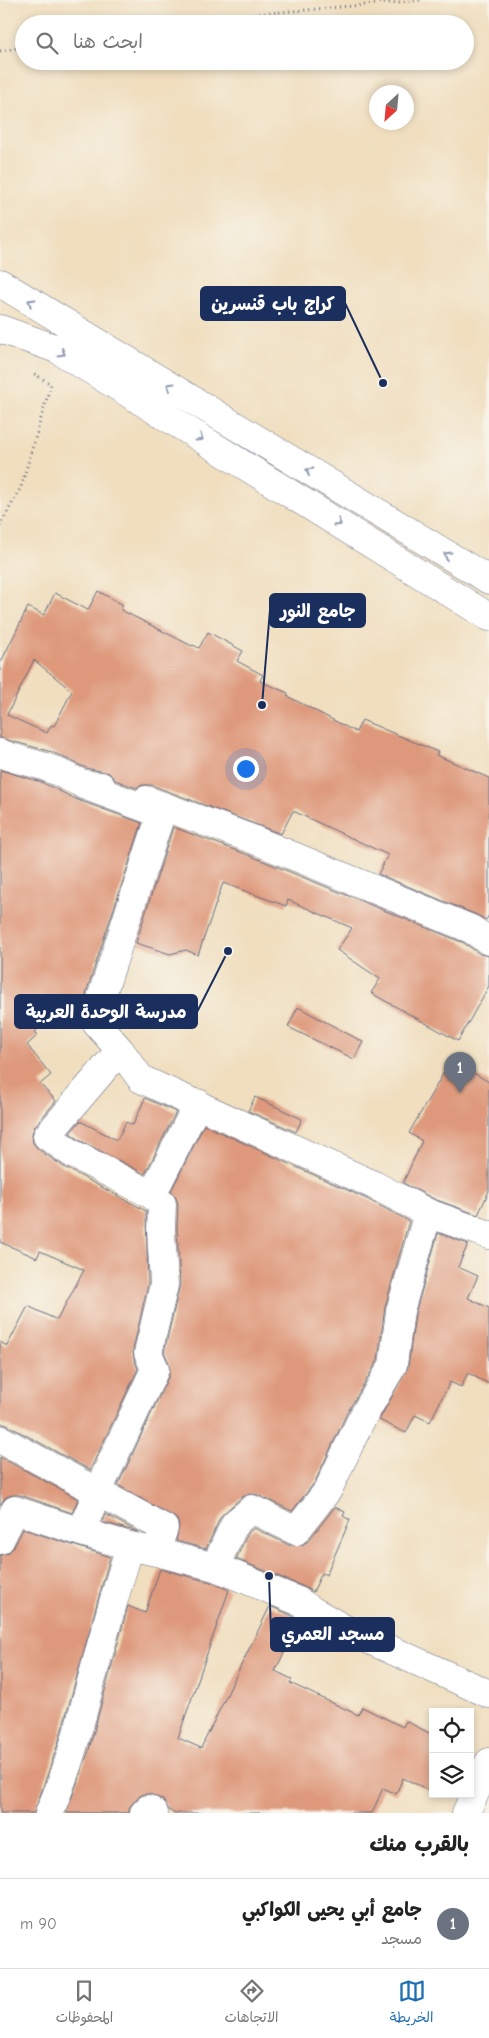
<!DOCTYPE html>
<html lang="ar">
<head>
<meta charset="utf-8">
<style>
  body { margin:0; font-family:"Comic Neue","Playpen Sans Arabic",sans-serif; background:#f2f2f2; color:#222; direction:rtl }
  .controls { position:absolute; right:15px; bottom:15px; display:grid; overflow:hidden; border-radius:0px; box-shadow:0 2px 8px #0003 }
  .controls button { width:45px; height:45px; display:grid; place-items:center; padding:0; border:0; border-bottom:1px solid #e0e0e0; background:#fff; color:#222; font:25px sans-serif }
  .compass { position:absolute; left:369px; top:85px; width:45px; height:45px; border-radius:50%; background:#fff; box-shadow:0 2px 8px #0003; rotate:206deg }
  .you { position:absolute; left:245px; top:768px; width:18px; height:18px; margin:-12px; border:4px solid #fff; border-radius:50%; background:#1a73e8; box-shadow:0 0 0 8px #1a73e833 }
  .badge { display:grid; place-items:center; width:32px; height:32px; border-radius:50%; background:#1f6fb2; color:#fff; font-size:16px; font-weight:700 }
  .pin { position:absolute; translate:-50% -41px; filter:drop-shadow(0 1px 2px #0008) }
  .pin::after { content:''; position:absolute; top:26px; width:18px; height:15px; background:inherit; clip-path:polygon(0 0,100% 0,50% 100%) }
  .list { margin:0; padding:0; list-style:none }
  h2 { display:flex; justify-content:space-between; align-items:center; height:65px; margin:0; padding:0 20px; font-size:21px }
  h2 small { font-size:16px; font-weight:400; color:#767676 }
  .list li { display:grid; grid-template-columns:32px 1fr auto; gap:15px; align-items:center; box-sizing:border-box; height:90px; padding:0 20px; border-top:1px solid #e0e0e0 }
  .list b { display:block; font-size:19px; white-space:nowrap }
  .list p { margin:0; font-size:16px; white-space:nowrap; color:#767676 }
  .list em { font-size:16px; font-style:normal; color:#767676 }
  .icon { flex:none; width:28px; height:28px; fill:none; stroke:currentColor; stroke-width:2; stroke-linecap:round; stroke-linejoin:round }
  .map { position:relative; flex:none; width:489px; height:1813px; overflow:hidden; direction:ltr }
  .search { position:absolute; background:#fff; box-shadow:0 2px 8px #0003; left:15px; right:15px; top:15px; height:55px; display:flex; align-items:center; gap:12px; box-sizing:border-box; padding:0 18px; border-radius:28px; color:#767676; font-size:19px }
  .sheet { height:155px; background:#fff }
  nav { display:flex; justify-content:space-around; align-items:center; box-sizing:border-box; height:70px; border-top:1px solid #e0e0e0; background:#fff; font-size:14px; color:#767676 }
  nav a { display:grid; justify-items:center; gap:2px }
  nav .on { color:#1f6fb2 }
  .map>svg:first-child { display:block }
  .building { fill:#de997b; fill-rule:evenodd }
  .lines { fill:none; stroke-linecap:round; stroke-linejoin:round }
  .street-casing { stroke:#666c80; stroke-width:29 }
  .path { stroke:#666c80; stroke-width:3; stroke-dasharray:1 4; stroke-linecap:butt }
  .street { stroke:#fff; stroke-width:28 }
  .oneway { stroke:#8d97ae }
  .leader { fill:none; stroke:#1b2f5e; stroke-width:2 }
  .callout-dot { fill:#1b2f5e; stroke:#f7f3e8; stroke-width:2 }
  .callout { fill:#1b2f5e; stroke:#1b2f5e; stroke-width:2 }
  .callout-label { font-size:18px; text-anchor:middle; font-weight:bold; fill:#fff }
</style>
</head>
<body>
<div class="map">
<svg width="489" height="1813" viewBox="0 0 489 1813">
  <rect width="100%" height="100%" fill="#f7f3e8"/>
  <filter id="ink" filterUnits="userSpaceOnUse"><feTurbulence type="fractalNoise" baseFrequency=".02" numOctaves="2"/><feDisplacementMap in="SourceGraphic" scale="10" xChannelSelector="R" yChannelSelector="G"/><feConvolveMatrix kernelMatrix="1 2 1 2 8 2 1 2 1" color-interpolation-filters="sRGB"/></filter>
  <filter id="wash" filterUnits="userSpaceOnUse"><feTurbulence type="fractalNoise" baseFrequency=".0096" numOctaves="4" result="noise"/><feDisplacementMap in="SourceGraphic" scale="20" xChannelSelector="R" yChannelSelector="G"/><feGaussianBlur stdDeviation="1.12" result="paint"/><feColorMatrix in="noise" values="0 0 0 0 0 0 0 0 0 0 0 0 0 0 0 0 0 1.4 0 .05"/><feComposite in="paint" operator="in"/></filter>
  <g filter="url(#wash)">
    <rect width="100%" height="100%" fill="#f0debe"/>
    <g id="blocks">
      <path class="building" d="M98,591L123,605L121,610L192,646L193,645L199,648L208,632L243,651L237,661L263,675L260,681L288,693L287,696L356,732L362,720L438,752L436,755L489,778V915L486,920L477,915L378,874L388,855L293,811L281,834L151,785H143L136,788L115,780L109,773L86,768L52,752L0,738V664L28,607L44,615L55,593L88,610ZM34,660L72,691L54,726L51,725L47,733L7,715Z
        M0,770L41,782L78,800L142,823L87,990L82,1012L64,1005L35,1032L38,1035L27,1045L51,1075L40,1084L56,1101L35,1126L32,1134L33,1143L38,1149L64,1167L146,1211L148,1284L133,1350L134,1359L138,1369L90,1470L7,1425L0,1423V1342L7,1346L28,1306L57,1320L84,1270L40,1251L37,1258L0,1242Z
        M173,827L246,854L464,943L480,954L489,956V986L458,1041L371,993L380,979L337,950L352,928L288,900L286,906L223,883L198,955L186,950L170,954L136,943Z
        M298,1007L363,1042L354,1059L288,1027Z
        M451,1060L489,1082V1191L478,1215L434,1199L403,1183L422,1141L409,1133Z
        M255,1097L302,1119L296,1132L248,1111Z
        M145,1098L176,1112L145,1174L81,1141L70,1133L80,1121L117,1140L126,1122L133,1125Z
        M204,1125L367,1199L409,1221L385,1307L378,1360L347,1413L315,1482L292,1511L258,1495L250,1494L242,1497L221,1516L206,1549L176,1541L179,1526L177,1519L118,1485L169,1375V1363L164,1352L180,1284L177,1229L178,1204L176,1198L171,1191Z
        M438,1233L468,1244L458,1267L478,1276L468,1298L489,1308V1384L468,1373L461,1387L450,1382L430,1422L415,1415L406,1433L379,1420L408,1367L415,1314Z
        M0,1457L78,1499L72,1513L20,1495H13L6,1497L0,1505Z
        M335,1507L345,1512L343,1516L350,1520L326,1575L322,1573L313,1592L304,1587L236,1559L248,1533L254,1528L289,1545H302L308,1541Z
        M105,1514L138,1532L102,1522Z
        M23,1529L110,1557L58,1744L34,1813H0V1555L8,1553L14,1547Z
        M160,1569L210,1582L229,1590L178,1738L201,1748L270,1606L291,1615L300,1621L275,1671L292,1679L290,1683L358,1715L362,1707L403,1727L406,1721L433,1735V1792L403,1778L396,1794L383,1788L372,1813H173L169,1810L163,1800L150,1794H143L137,1798L129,1808V1813H66L88,1753L128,1606L145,1613Z"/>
    </g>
  </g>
  <g filter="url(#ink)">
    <use href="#blocks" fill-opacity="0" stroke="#666c80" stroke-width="1"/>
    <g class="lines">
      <g class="street-casing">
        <path id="street" d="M0,283L489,580
          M0,329L57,349L489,617
          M0,753C17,761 36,762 53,770C73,778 77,785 101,786
          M83,785L161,814L102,995L96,1023L120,1050L141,1079L374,1185L428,1213L489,1235
          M146,800L252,839L471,929L489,941
          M120,1050L47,1136L73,1154L152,1195
          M0,1439L164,1528L156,1552L215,1567L298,1601L313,1611L345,1629L489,1694
          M81,1532L130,1546
          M0,1540L15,1510L81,1532L97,1493L155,1369L148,1353L164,1285L161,1229L162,1204L152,1195L198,1103
          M215,1567L235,1523L252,1509L296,1531L328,1490L361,1420L393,1365L400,1311L428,1213
          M49,1813C68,1771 79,1727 91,1682C103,1637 116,1591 130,1546L156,1552
          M144,1813L148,1809L154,1813
          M466,1813L489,1762"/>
      </g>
      <path class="path" d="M180,24L234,16L423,0
        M0,51L24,47
        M0,526L21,487L51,384L31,372"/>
      <use href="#street" class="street"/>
    </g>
    <defs><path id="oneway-chevron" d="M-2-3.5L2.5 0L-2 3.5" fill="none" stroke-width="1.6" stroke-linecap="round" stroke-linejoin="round" transform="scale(1.25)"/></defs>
    <g class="oneway">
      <use href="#oneway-chevron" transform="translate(31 302) rotate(-149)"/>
      <use href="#oneway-chevron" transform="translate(62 353) rotate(30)"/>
      <use href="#oneway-chevron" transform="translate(170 386) rotate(-149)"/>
      <use href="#oneway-chevron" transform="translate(200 438) rotate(32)"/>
      <use href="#oneway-chevron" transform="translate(309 471) rotate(-149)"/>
      <use href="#oneway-chevron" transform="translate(338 523) rotate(32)"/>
      <use href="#oneway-chevron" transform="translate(447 555) rotate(-149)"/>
    </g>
  </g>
  <path class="leader" d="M383 383L345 303M262 705L270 610M228 951L197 1012M269 1576L271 1634"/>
  <g class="callout-dot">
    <circle cx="383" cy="383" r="5"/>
    <circle cx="262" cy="705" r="5"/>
    <circle cx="228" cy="951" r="5"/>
    <circle cx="269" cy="1576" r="5"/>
  </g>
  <g class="callout">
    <rect x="201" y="287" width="144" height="33" rx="5"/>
    <rect x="270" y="594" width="95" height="33" rx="5"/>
    <rect x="15" y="995" width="182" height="33" rx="5"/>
    <rect x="271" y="1618" width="123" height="33" rx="5"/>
  </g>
  <g class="callout-label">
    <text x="273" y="310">كراج باب قنسرين</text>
    <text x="318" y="617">جامع النور</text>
    <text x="106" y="1018">مدرسة الوحدة العربية</text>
    <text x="333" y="1640">مسجد العمري</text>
  </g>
</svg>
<div class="controls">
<button><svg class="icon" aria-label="locate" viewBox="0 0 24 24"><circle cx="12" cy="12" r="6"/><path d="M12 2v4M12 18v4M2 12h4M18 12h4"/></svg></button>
<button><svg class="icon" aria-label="layers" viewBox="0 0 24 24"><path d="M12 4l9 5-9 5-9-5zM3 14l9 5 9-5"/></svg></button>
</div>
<svg class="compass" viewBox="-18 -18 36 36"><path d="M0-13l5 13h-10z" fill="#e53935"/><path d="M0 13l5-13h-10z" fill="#767676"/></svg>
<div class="you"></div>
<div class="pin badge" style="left:460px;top:1093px;background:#6b7280">1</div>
<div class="search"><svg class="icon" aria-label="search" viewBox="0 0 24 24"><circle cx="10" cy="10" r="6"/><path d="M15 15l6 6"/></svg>ابحث هنا</div>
</div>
<section class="sheet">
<h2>بالقرب منك<small></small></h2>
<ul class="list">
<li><span class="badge" style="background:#6b7280">1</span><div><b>جامع أبي يحيى الكواكبي</b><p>مسجد</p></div><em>90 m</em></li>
</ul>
</section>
<nav>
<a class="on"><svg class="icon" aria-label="map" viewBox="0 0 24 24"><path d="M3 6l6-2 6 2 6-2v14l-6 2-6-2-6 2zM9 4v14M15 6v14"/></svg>الخريطة</a>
<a><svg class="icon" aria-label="directions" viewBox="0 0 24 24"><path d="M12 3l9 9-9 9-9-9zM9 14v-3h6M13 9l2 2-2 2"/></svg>الاتجاهات</a>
<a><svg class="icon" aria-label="saved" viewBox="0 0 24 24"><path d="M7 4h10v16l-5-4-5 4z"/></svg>المحفوظات</a>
</nav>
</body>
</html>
